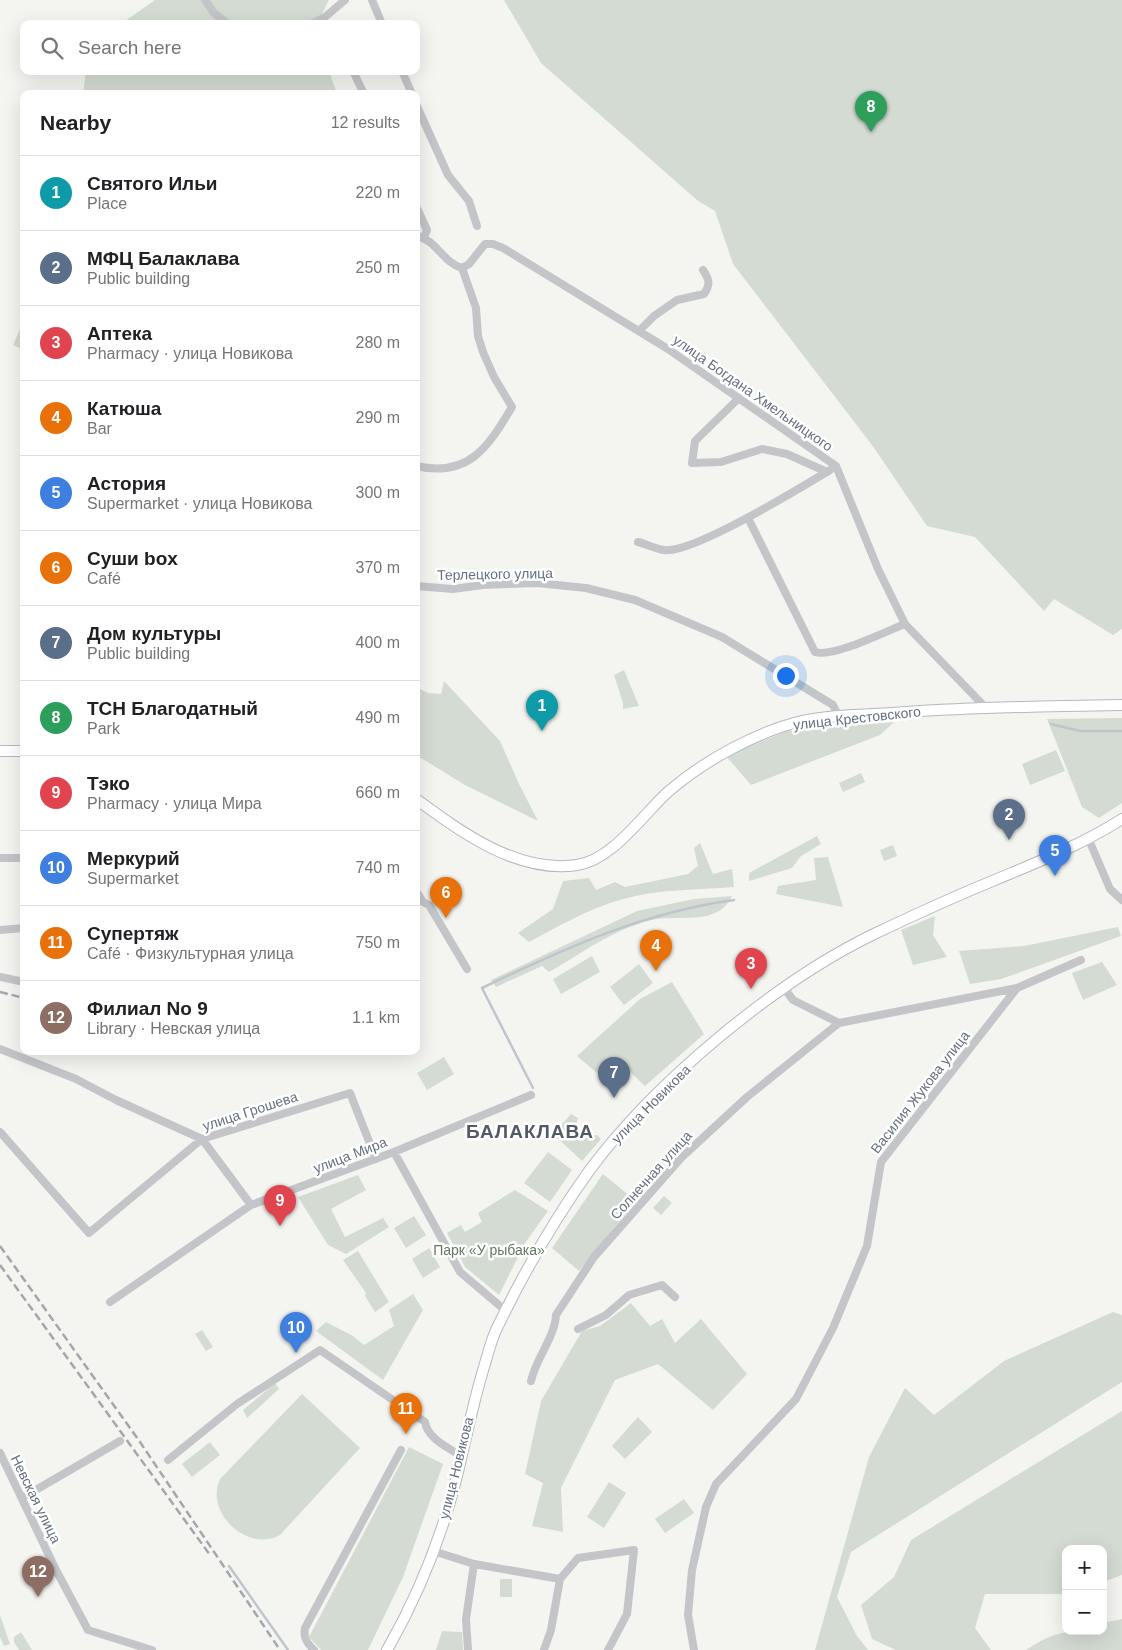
<!DOCTYPE html>
<html lang="en">
<head>
<meta charset="utf-8">
<style>
  body { margin:0; font-family:Arial,sans-serif; background:#f2f2f2; color:#202124 }
  .controls { position:absolute; right:15px; bottom:15px; display:grid; overflow:hidden; border-radius:10px; box-shadow:0 5px 20px #0002 }
  .controls button { width:45px; height:45px; display:grid; place-items:center; padding:0; border:0; border-bottom:1px solid #e0e0e0; background:#fff; color:#202124; font:25px sans-serif }
  .you { position:absolute; left:785px; top:675px; width:18px; height:18px; margin:-12px; border:4px solid #fff; border-radius:50%; background:#1a73e8; box-shadow:0 0 0 8px #1a73e833 }
  .badge { display:grid; place-items:center; width:32px; height:32px; border-radius:50%; background:#d67430; color:#fff; font-size:16px; font-weight:700 }
  .pin { position:absolute; translate:-50% -41px; filter:drop-shadow(0 1px 2px #0008) }
  .pin::after { content:''; position:absolute; top:26px; width:18px; height:15px; background:inherit; clip-path:polygon(0 0,100% 0,50% 100%) }
  .list { margin:0; padding:0; list-style:none }
  h2 { display:flex; justify-content:space-between; align-items:center; height:65px; margin:0; padding:0 20px; font-size:21px }
  h2 small { font-size:16px; font-weight:400; color:#757577 }
  .list li { display:grid; grid-template-columns:32px 1fr auto; gap:15px; align-items:center; box-sizing:border-box; height:75px; padding:0 20px; border-top:1px solid #e0e0e0 }
  .list b { display:block; font-size:19px; white-space:nowrap }
  .list p { margin:0; font-size:16px; white-space:nowrap; color:#757577 }
  .list em { font-size:16px; font-style:normal; color:#757577 }
  .icon { flex:none; width:28px; height:28px; fill:none; stroke:currentColor; stroke-width:2; stroke-linecap:round; stroke-linejoin:round }
  .map { position:relative; flex:none; width:1122px; height:1650px; overflow:hidden }
  .search { position:absolute; background:#fff; box-shadow:0 5px 20px #0002; left:20px; top:20px; width:400px; height:55px; display:flex; align-items:center; gap:12px; box-sizing:border-box; padding:0 18px; border-radius:10px; color:#757577; font-size:19px }
  .panel { position:absolute; background:#fff; box-shadow:0 5px 20px #0002; left:20px; top:90px; width:400px; height:965px; border-radius:10px }
  .map>svg:first-child { display:block }
  .green { fill:#d4dbd2 }
  .lines { fill:none; stroke-linecap:round; stroke-linejoin:round }
  .stream { stroke:#bec5cc; stroke-width:2.5 }
  .secondary-casing { stroke:#b5b8bd; stroke-width:12 }
  .street { stroke:#c3c5c9; stroke-width:8 }
  .secondary { stroke:#fff; stroke-width:10 }
  .rail { stroke:#a3a7ad; stroke-width:2.5; stroke-dasharray:8 4; stroke-linecap:butt }
  .labels { text-anchor:middle; dominant-baseline:central; stroke-width:5; stroke-linejoin:round; paint-order:stroke }
  .street-label { font-size:14px; fill:#667080; stroke:#fff }
  .park-label { font-size:14px; fill:#647864; stroke:#fff }
  .district-label { font-size:19px; font-weight:bold; letter-spacing:1px; fill:#535a66; stroke:#fff }
</style>
</head>
<body>
<div class="map">
<svg width="1122" height="1650" viewBox="0 0 1122 1650">
  <rect width="100%" height="100%" fill="#f4f5f1"/>
  <path class="green" d="M155,0H329L317,24H121Z
    M504,0H1122V629L1113,635L1054,599L1044,611L975,537L927,526L872,445L733,264L715,211L697,200L541,63Z
    M86,71H329L337,94H83Z
    M24,320V350L13,345Z
    M624,670L639,706L623,709V703L614,675Z
    M444,681L500,741L519,784L538,821L465,785L416,755V687L428,693L441,694Z
    M1122,718V803L1099,818L1082,807L1047,719Z
    M894,722L880,735L751,785L726,756L787,731Z
    M1056,750L1065,771L1030,785L1022,764Z
    M861,773L865,782L843,792L839,783Z
    M817,836L821,844L801,856L792,868L749,881V873Z
    M700,843L713,874L732,869L734,887C697,890 659,889 623,899C590,908 559,926 529,942L518,933L553,909L563,881L589,878L596,890L615,882L625,887L688,874L698,866L694,848Z
    M893,845L897,856L884,861L880,850Z
    M828,857L843,907L776,894L778,886L816,880L814,858Z
    M732,896C718,927 678,914 652,920C613,929 583,953 549,972L542,966L496,987L491,980L637,911L694,899Z
    M935,916L933,935L947,957L913,965L901,930Z
    M1118,927L1121,936L1001,979L970,984L959,951L1024,946Z
    M592,956L600,972L561,994L553,979Z
    M1102,962L1117,985L1083,1000L1072,973Z
    M639,964L653,983L624,1005L610,987Z
    M672,982L704,1034L645,1086L614,1057L597,1073L577,1056L640,999Z
    M444,1057L454,1074L427,1090L417,1073Z
    M571,1114L578,1118L576,1125C582,1134 586,1136 597,1135L601,1139L582,1161L553,1134Z
    M548,1152L572,1170L550,1202L524,1183Z
    M603,1174L636,1201L579,1271L552,1248Z
    M358,1175L366,1190L331,1209L345,1237L383,1218L389,1227L346,1254L328,1245L298,1197Z
    M515,1190L548,1211L525,1243L499,1295L465,1267L447,1233L461,1225L465,1232L482,1222L478,1213Z
    M664,1196L672,1203L661,1215L653,1208Z
    M414,1216L426,1235L406,1248L394,1228Z
    M429,1248L440,1267L423,1278L412,1259Z
    M358,1251L389,1302L375,1312L365,1296L366,1293L343,1260Z
    M413,1294L423,1310L383,1380L316,1331L326,1322L353,1336L364,1345L394,1326L389,1310Z
    M631,1303L650,1326L662,1319L675,1343L701,1319L747,1374L713,1410L658,1364L615,1380L561,1488L563,1532L532,1526L543,1483L525,1474L541,1401L582,1331L600,1326Z
    M1113,1312L1122,1315V1382L851,1552L837,1597L857,1636L868,1650H815L869,1457L905,1388L934,1415L1004,1361Z
    M202,1330L213,1347L206,1351L195,1334Z
    M275,1383L279,1389L247,1418L243,1410Z
    M302,1394L360,1448L280,1535C248,1553 204,1513 220,1479Z
    M1122,1411V1575L1103,1582V1549H1066V1594H985L975,1628L991,1650H896L872,1639L861,1605L894,1577L911,1540Z
    M638,1417L652,1432L625,1459L612,1446Z
    M210,1442L220,1455L192,1477L182,1464Z
    M409,1447L443,1464L403,1577L368,1650H321L309,1637Z
    M609,1482L626,1493L604,1528L587,1517Z
    M684,1499L694,1513L665,1533L655,1519Z
    M500,1579H512V1597H500Z
    M0,1615L10,1644L4,1646L0,1637Z
    M1122,1619V1650H1026C1056,1630 1068,1631 1103,1631V1623Z
    M442,1631L462,1632L463,1650H436Z
    M21,1632L32,1650H19L14,1642V1637Z"/>
  <g class="lines">
    <path class="stream" d="M1051,724L1080,731H1122
      M533,1088L482,988C563,949 644,912 734,900
      M229,1566L288,1650"/>
    <g class="secondary-casing">
      <path id="secondary" d="M0,751H24
        M416,799C461,832 518,874 577,865C613,860 643,814 669,791C689,774 710,760 733,748C752,738 772,729 794,723C829,714 869,715 905,712C978,707 1050,706 1122,705
        M387,1650C418,1596 442,1536 457,1476C466,1439 473,1403 484,1367C488,1354 491,1340 497,1328C523,1274 554,1220 589,1171C654,1083 774,983 872,935C912,916 953,897 995,880C1040,861 1081,845 1122,819"/>
    </g>
    <path class="street" d="M205,0L214,13L228,24
      M372,0L382,24
      M311,24L325,17L345,0
      M353,71L364,94
      M402,71L412,94
      M416,104L448,175L469,201L477,226
      M416,206L427,230L424,237
      M416,236C436,239 442,262 462,268L469,264L485,244H493L503,248L668,349L836,466L878,569L905,624L984,706
      M639,331L654,316L677,300L704,294C711,284 709,279 703,270
      M739,398L695,441L692,463L721,462L762,449L787,454L827,472
      M416,466C469,478 488,447 512,407L494,377L483,352L478,336L476,308L462,268
      M748,518L815,652C833,658 886,631 905,624
      M638,542C646,544 656,549 664,550C692,554 802,487 830,470
      M416,586L453,589L483,585L537,583L586,588L635,600L722,637L833,705L839,717
      M1089,840L1110,889L1122,900
      M0,858H24
      M416,891L423,902L429,905L467,969
      M0,930L24,928
      M0,977L24,982
      M784,988L793,1000L839,1023L1017,988L1081,960
      M0,1049L76,1079L116,1100L202,1139L251,1205
      M0,1132L89,1233L202,1139L350,1093L376,1159
      M394,1152L460,1272L506,1311
      M110,1302L251,1205L394,1152L531,1095
      M578,1329L606,1315L629,1295L662,1285L675,1297
      M531,1381C536,1358 555,1337 556,1315L594,1257L681,1158L747,1097L839,1023
      M0,1453L56,1570L88,1630L152,1650
      M168,1460L237,1404L320,1350L425,1422C427,1438 449,1448 461,1456
      M22,1498L120,1441
      M433,1551L474,1564L560,1579
      M314,1650C307,1643 303,1638 305,1628L401,1450
      M468,1650L466,1619L474,1564
      M544,1650L551,1630L560,1579L578,1558L634,1550L627,1614L608,1650
      M694,1650L688,1615L692,1570L706,1507L716,1484L796,1399L833,1328L867,1246L881,1162L1017,988"/>
    <use href="#secondary" class="secondary"/>
    <path class="rail" d="M0,992L24,998
      M0,1246L140,1442L280,1650
      M0,1265L210,1555"/>
  </g>
  <g class="labels">
    <g class="street-label">
      <text transform="translate(753 393) rotate(35)">улица Богдана Хмельницкого</text>
      <text transform="translate(495 574) rotate(-1)">Терлецкого улица</text>
      <text transform="translate(857 718) rotate(-6)">улица Крестовского</text>
      <text transform="translate(920 1092) rotate(-52)">Василия Жукова улица</text>
      <text transform="translate(651 1104) rotate(-45)">улица Новикова</text>
      <text transform="translate(250 1111) rotate(-18)">улица Грошева</text>
      <text transform="translate(350 1155) rotate(-21)">улица Мира</text>
      <text transform="translate(651 1175) rotate(-48)">Солнечная улица</text>
      <text transform="translate(456 1468) rotate(-76)">улица Новикова</text>
      <text transform="translate(36 1499) rotate(64)">Невская улица</text>
    </g>
    <g class="park-label">
      <text x="489" y="1250">Парк «У рыбака»</text>
    </g>
    <g class="district-label">
      <text x="530" y="1131">БАЛАКЛАВА</text>
    </g>
  </g>
</svg>
<div class="controls">
<button>+</button>
<button>−</button>
</div>
<div class="you"></div>
<div class="pin badge" style="left:542px;top:731px;background:#0f9aa8">1</div>
<div class="pin badge" style="left:1009px;top:840px;background:#5c6f8a">2</div>
<div class="pin badge" style="left:751px;top:989px;background:#e0444e">3</div>
<div class="pin badge" style="left:656px;top:971px;background:#e8710a">4</div>
<div class="pin badge" style="left:1055px;top:876px;background:#3f7fe0">5</div>
<div class="pin badge" style="left:446px;top:918px;background:#e8710a">6</div>
<div class="pin badge" style="left:614px;top:1098px;background:#5c6f8a">7</div>
<div class="pin badge" style="left:871px;top:132px;background:#2e9e5b">8</div>
<div class="pin badge" style="left:280px;top:1226px;background:#e0444e">9</div>
<div class="pin badge" style="left:296px;top:1353px;background:#3f7fe0">10</div>
<div class="pin badge" style="left:406px;top:1434px;background:#e8710a">11</div>
<div class="pin badge" style="left:38px;top:1597px;background:#8d6e63">12</div>
<div class="search"><svg class="icon" aria-label="search" viewBox="0 0 24 24"><circle cx="10" cy="10" r="6"/><path d="M15 15l6 6"/></svg>Search here</div>
<section class="panel">
<h2>Nearby<small>12 results</small></h2>
<ul class="list">
<li><span class="badge" style="background:#0f9aa8">1</span><div><b>Святого Ильи</b><p>Place</p></div><em>220 m</em></li>
<li><span class="badge" style="background:#5c6f8a">2</span><div><b>МФЦ Балаклава</b><p>Public building</p></div><em>250 m</em></li>
<li><span class="badge" style="background:#e0444e">3</span><div><b>Аптека</b><p>Pharmacy · улица Новикова</p></div><em>280 m</em></li>
<li><span class="badge" style="background:#e8710a">4</span><div><b>Катюша</b><p>Bar</p></div><em>290 m</em></li>
<li><span class="badge" style="background:#3f7fe0">5</span><div><b>Астория</b><p>Supermarket · улица Новикова</p></div><em>300 m</em></li>
<li><span class="badge" style="background:#e8710a">6</span><div><b>Суши box</b><p>Café</p></div><em>370 m</em></li>
<li><span class="badge" style="background:#5c6f8a">7</span><div><b>Дом культуры</b><p>Public building</p></div><em>400 m</em></li>
<li><span class="badge" style="background:#2e9e5b">8</span><div><b>ТСН Благодатный</b><p>Park</p></div><em>490 m</em></li>
<li><span class="badge" style="background:#e0444e">9</span><div><b>Тэко</b><p>Pharmacy · улица Мира</p></div><em>660 m</em></li>
<li><span class="badge" style="background:#3f7fe0">10</span><div><b>Меркурий</b><p>Supermarket</p></div><em>740 m</em></li>
<li><span class="badge" style="background:#e8710a">11</span><div><b>Супертяж</b><p>Café · Физкультурная улица</p></div><em>750 m</em></li>
<li><span class="badge" style="background:#8d6e63">12</span><div><b>Филиал No 9</b><p>Library · Невская улица</p></div><em>1.1 km</em></li>
</ul>
</section>
</div>
</body>
</html>
